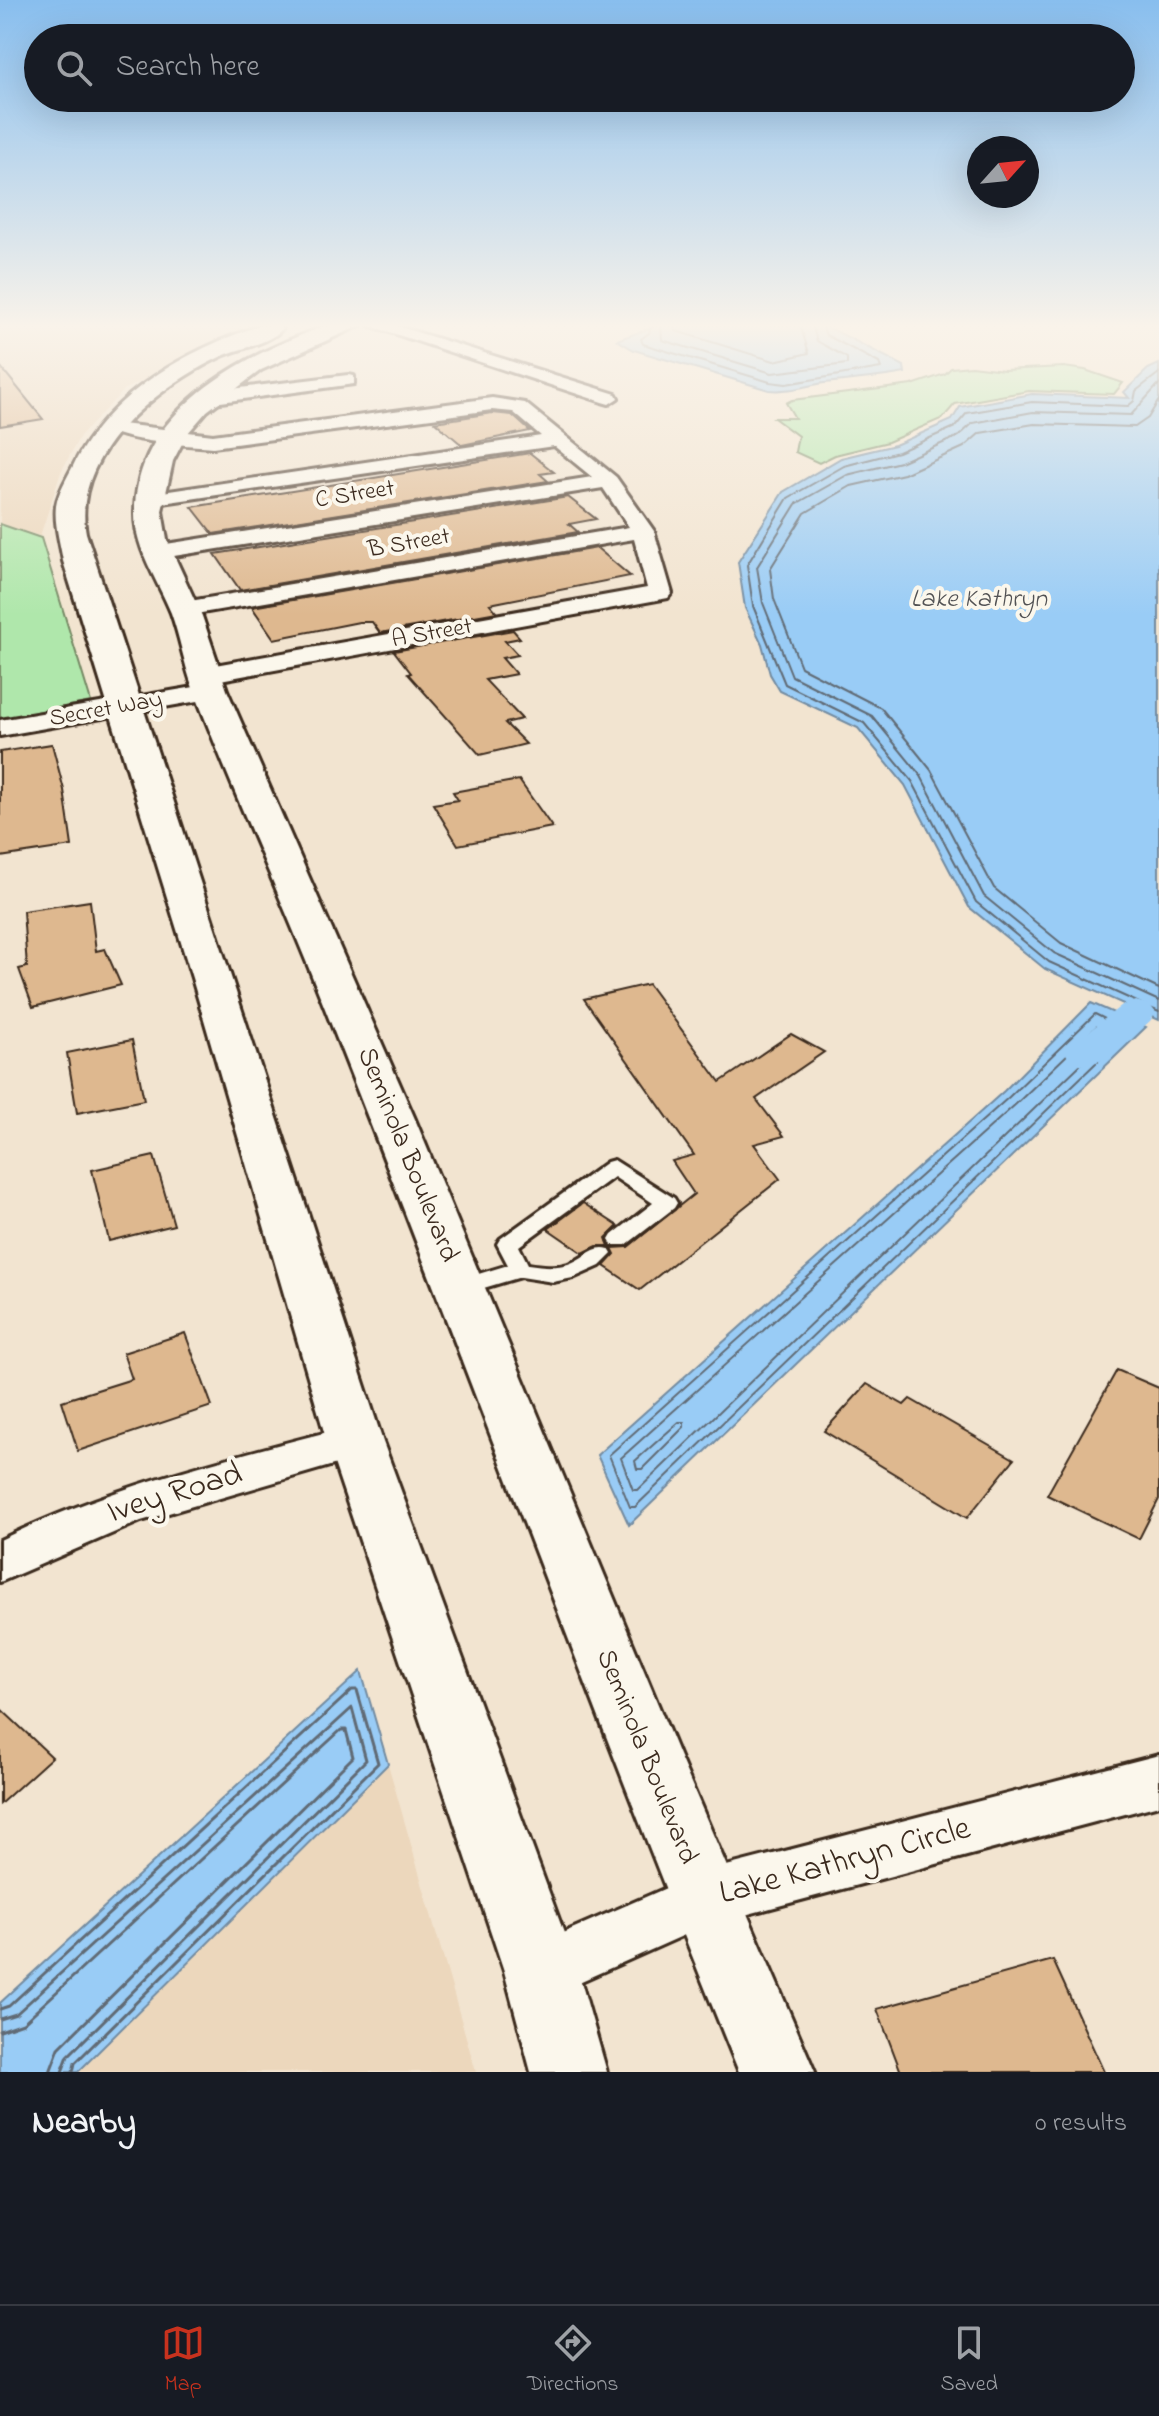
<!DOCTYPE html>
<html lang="en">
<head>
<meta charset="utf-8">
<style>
  body { margin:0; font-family:"Indie Flower",sans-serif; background:#20242c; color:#f1f3f6 }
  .compass { position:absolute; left:967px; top:136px; width:72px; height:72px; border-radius:50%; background:#171b24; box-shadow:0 8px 32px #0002; rotate:63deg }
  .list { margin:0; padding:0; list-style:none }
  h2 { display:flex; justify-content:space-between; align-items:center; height:104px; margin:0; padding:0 32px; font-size:34px }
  h2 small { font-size:26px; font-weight:400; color:#9ea1a6 }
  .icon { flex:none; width:44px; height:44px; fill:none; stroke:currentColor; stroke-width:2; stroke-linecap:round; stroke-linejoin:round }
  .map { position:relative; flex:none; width:1159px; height:2072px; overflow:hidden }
  .search { position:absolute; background:#171b24; box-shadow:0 8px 32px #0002; left:24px; right:24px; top:24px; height:88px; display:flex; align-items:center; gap:20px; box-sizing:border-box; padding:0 28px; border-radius:44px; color:#9ea1a6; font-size:30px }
  .sheet { height:232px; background:#171b24 }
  nav { display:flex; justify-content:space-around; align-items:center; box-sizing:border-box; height:112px; border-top:2px solid #363941; background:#171b24; font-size:22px; color:#9ea1a6 }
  nav a { display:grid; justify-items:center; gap:4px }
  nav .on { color:#c8321e }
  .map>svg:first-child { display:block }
  .built { fill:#ecd7bc }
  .green { fill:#afe7ab; stroke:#758864; stroke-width:2 }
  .water { fill:#99ccf6; stroke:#738ba0; stroke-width:2 }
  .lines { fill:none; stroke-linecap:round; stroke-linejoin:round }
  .shore-far1 { stroke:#616b74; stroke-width:2 }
  .shore { stroke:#616b74; stroke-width:3 }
  .canal { fill:#99ccf6; fill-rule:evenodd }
  .building { fill:#deb88f; stroke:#3b2a1e; stroke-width:2 }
  .service-casing { stroke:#3b2a1e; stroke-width:6 }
  .minor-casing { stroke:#3b2a1e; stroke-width:6 }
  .secondary-casing { stroke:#3b2a1e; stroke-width:6 }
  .service { fill:#fbf7ec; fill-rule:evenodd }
  .minor { fill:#fbf7ec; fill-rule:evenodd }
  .secondary { fill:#fbf7ec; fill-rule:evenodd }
  .labels { text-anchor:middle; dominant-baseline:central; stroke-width:8; stroke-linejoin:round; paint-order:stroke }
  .far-street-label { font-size:24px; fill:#3b2a1e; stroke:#fbf7ec }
  .far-water-label { font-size:26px; font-style:italic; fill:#525254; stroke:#fbf7ec }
  .street-label { font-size:28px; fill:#3b2a1e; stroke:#fbf7ec }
  .near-street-label { font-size:34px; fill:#3b2a1e; stroke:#fbf7ec }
</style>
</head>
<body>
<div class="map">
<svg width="1159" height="2072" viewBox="0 0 1159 2072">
  <rect width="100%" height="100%" fill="#f2e4d0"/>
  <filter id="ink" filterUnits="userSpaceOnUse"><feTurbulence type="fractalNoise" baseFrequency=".0125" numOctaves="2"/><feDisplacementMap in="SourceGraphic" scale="16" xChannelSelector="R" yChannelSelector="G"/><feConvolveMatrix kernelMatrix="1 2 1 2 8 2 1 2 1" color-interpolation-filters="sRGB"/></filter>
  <g filter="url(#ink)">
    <path class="built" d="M264,325L125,389L80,436L61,472L40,536L0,524V326Z
      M388,1764L476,2072H78Z"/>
    <path class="green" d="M971,366L1004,370L1064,367L1085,370L1123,383L1114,394L1029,391L955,404L943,418L888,442L835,455L819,463L795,452L798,436L774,418H795L786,403L792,400L912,385L945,374L951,368Z
      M0,524L41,538L91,702L0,719Z"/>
    <path class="water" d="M659,325H824L904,366L905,373C878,378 852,380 824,383C805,386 789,392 769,390L634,350L617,340Z
      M1159,364V1020L1045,969L969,907L905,785L858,728L780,691L770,674L762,644L745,608L738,562L783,492L841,458L895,445L952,420L960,407L1032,394L1129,398L1124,392L1148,369Z
      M1091,1003L1146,1027L629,1525L597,1455L1004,1091Z
      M361,1671L388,1764L78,2072H0V2003Z"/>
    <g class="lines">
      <path class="shore-far1" d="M651,325L649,333L641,339L643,344L770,382L786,384L881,368L879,363L826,335L822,325
        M661,325L662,340L772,373L847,364V358L817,341L812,325
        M673,325L676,331L774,361L809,353L800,325
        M1159,373L1136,391L1134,401L1128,406L1032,402L967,413L955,427L898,452L844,466L788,498L747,565L753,606L785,684L864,723L912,781L976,902L1049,962L1159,1012
        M1159,384L1131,415L1033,412L973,423L959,436L900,462L847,475L796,504L757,567L763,603L792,676L872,716L921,776L984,896L1054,953L1159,1001
        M1159,400L1148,418L1135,427L1034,424L980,433L964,447L904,474L851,486L805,513L770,569L774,599L801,667L881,708L931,770L994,888L1061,943L1159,989
        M1095,1014L1125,1029L1126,1034L635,1507H630L609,1455L1009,1097Z
        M1097,1026L1108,1032V1038L638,1490H633L621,1458L1016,1104Z
        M679,1422H684V1427L642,1469H637L635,1461Z"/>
      <path class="shore" d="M0,2009L9,2006L352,1690H357L378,1763L75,2063L73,2072
        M0,2019L16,2014L352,1708L366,1760L68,2056L62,2072
        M0,2031L23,2023L341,1730H346L353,1757L59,2048L50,2072"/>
      <path class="canal" d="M1136,1001L1150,1005L1156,1013L1150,1021C1127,1041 1104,1071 1072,1063L1066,1054L1072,1045L1122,1005Z"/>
    </g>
    <path class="building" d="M0,366L43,419L0,426Z
      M492,413L512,415L530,431L462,445L435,422Z
      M530,453L554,472L540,474L548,481L213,534L192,507Z
      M568,497L596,519L569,524L578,532L240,590L215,554Z
      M597,548L630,576L490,604L497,612L380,633L372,622H359L274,639L252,607Z
      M513,630L520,638L505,641L518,655L502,658L516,674L485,680L522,719L505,723L526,744L480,755L408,674L411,673L394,651Z
      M52,744L64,790L72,846L0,857V752Z
      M519,780L552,827L458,845L433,804L458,800L453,792Z
      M90,901L96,951L105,949L121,985L33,1007L19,969L27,967L23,911Z
      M648,984L720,1082L791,1034L824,1052L756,1099L784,1136L754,1144L780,1179L640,1290L604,1266L615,1254L612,1248L628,1247L694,1194L672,1161L694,1155L584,999Z
      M132,1040L144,1100L77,1113L67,1053Z
      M154,1156L174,1225L109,1241L92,1170Z
      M583,1203L618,1226L606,1238L609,1246H597L583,1253L548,1229Z
      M185,1333L212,1406L78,1451L62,1401L132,1379L123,1353Z
      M1117,1370L1159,1388V1499L1139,1539L1047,1495Z
      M867,1384L904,1405L910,1399L1014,1459L967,1518L824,1431Z
      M0,1708L52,1757L0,1804Z
      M1053,1960L1104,2072H901L877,2009Z"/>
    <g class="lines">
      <g class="service-casing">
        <path id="service" d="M614,1160L674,1198L677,1203L674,1208L626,1245H612L609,1240L612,1235L653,1203L614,1177L519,1246L528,1264C541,1266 555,1268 568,1264C583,1260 593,1244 609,1249L612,1254L600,1266L573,1278L553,1282L521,1277L460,1295L452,1292L449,1287L452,1282L508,1265L497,1244L500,1239L607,1162Z"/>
      </g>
      <g class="minor-casing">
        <path id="minor" d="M368,325H394L616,394L618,398L609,404L602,402Z
          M348,375L354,376V384L206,404L197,398L206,392Z
          M492,398L525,403L616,477L654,531L672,593L668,598L204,683L195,680L191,675L204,667L647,588L634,539L184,616L176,614L172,609L184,602L629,527L603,488L155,559L144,552L147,547L592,477L554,446L149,505L142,503L139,499L142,495L541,436L513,412L492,410L213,447C189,445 118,442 102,426L105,422L213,435Z
          M212,684L221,687L225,692L221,697L0,736V720Z
          M355,1425L371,1430L377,1442L371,1454L141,1521L0,1582V1540C112,1485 235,1456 355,1425Z
          M1159,1755V1805L707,1925L541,1999L521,1991L513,1971L521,1951L703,1872Z"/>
      </g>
      <g class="secondary-casing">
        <path id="secondary" d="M261,325H279L282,329C271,343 237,349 220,357C158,387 71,453 86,533L383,1442L578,1971L607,2072H531L504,1971L327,1442L192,978L63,561C60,543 54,524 56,506C58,492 67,478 73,466C110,392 186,351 261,325Z
          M328,325H361L261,370L207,411L187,434L173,461L162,511L167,540L202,616L227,690L415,1119L679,1755L815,2072H739C589,1704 454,1330 306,961C269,870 228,780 193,688C184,664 180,638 171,613C158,580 134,548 135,512C136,409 246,354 328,325Z"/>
      </g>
      <use href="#service" class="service"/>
      <use href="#minor" class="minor"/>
      <use href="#secondary" class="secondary"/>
    </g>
  </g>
  <linearGradient id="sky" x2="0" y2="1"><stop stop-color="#88beee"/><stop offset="0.53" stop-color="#f9f3ea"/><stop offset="1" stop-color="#f9f3ea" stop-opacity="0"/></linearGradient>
  <rect width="1159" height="615" fill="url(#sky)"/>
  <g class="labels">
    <g class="far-street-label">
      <text transform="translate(355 495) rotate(-9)">C Street</text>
      <text transform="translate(409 544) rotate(-10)">B Street</text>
      <text transform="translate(432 634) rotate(-10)">A Street</text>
      <text transform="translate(106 710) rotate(-10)">Secret Way</text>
    </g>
    <g class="far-water-label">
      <text x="979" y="600">Lake Kathryn</text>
    </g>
    <g class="street-label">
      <text transform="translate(407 1155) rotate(68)">Seminola Boulevard</text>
      <text transform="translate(646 1757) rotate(68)">Seminola Boulevard</text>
    </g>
    <g class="near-street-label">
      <text transform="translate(175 1494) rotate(-17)">Ivey Road</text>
      <text transform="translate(845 1862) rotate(-15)">Lake Kathryn Circle</text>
    </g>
  </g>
</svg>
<svg class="compass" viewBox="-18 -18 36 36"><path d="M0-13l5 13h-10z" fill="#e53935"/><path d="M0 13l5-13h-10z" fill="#9ea1a6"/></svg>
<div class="search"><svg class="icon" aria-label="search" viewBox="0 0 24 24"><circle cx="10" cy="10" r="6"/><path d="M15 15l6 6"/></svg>Search here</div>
</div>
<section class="sheet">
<h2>Nearby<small>0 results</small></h2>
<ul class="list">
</ul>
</section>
<nav>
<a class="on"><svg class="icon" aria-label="map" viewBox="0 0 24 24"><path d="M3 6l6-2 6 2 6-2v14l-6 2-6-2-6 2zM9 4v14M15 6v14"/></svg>Map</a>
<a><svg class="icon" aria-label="directions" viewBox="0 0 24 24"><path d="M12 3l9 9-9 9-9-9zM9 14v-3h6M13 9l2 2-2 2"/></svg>Directions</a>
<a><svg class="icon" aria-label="saved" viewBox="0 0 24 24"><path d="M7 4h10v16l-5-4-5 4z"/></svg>Saved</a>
</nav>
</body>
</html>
